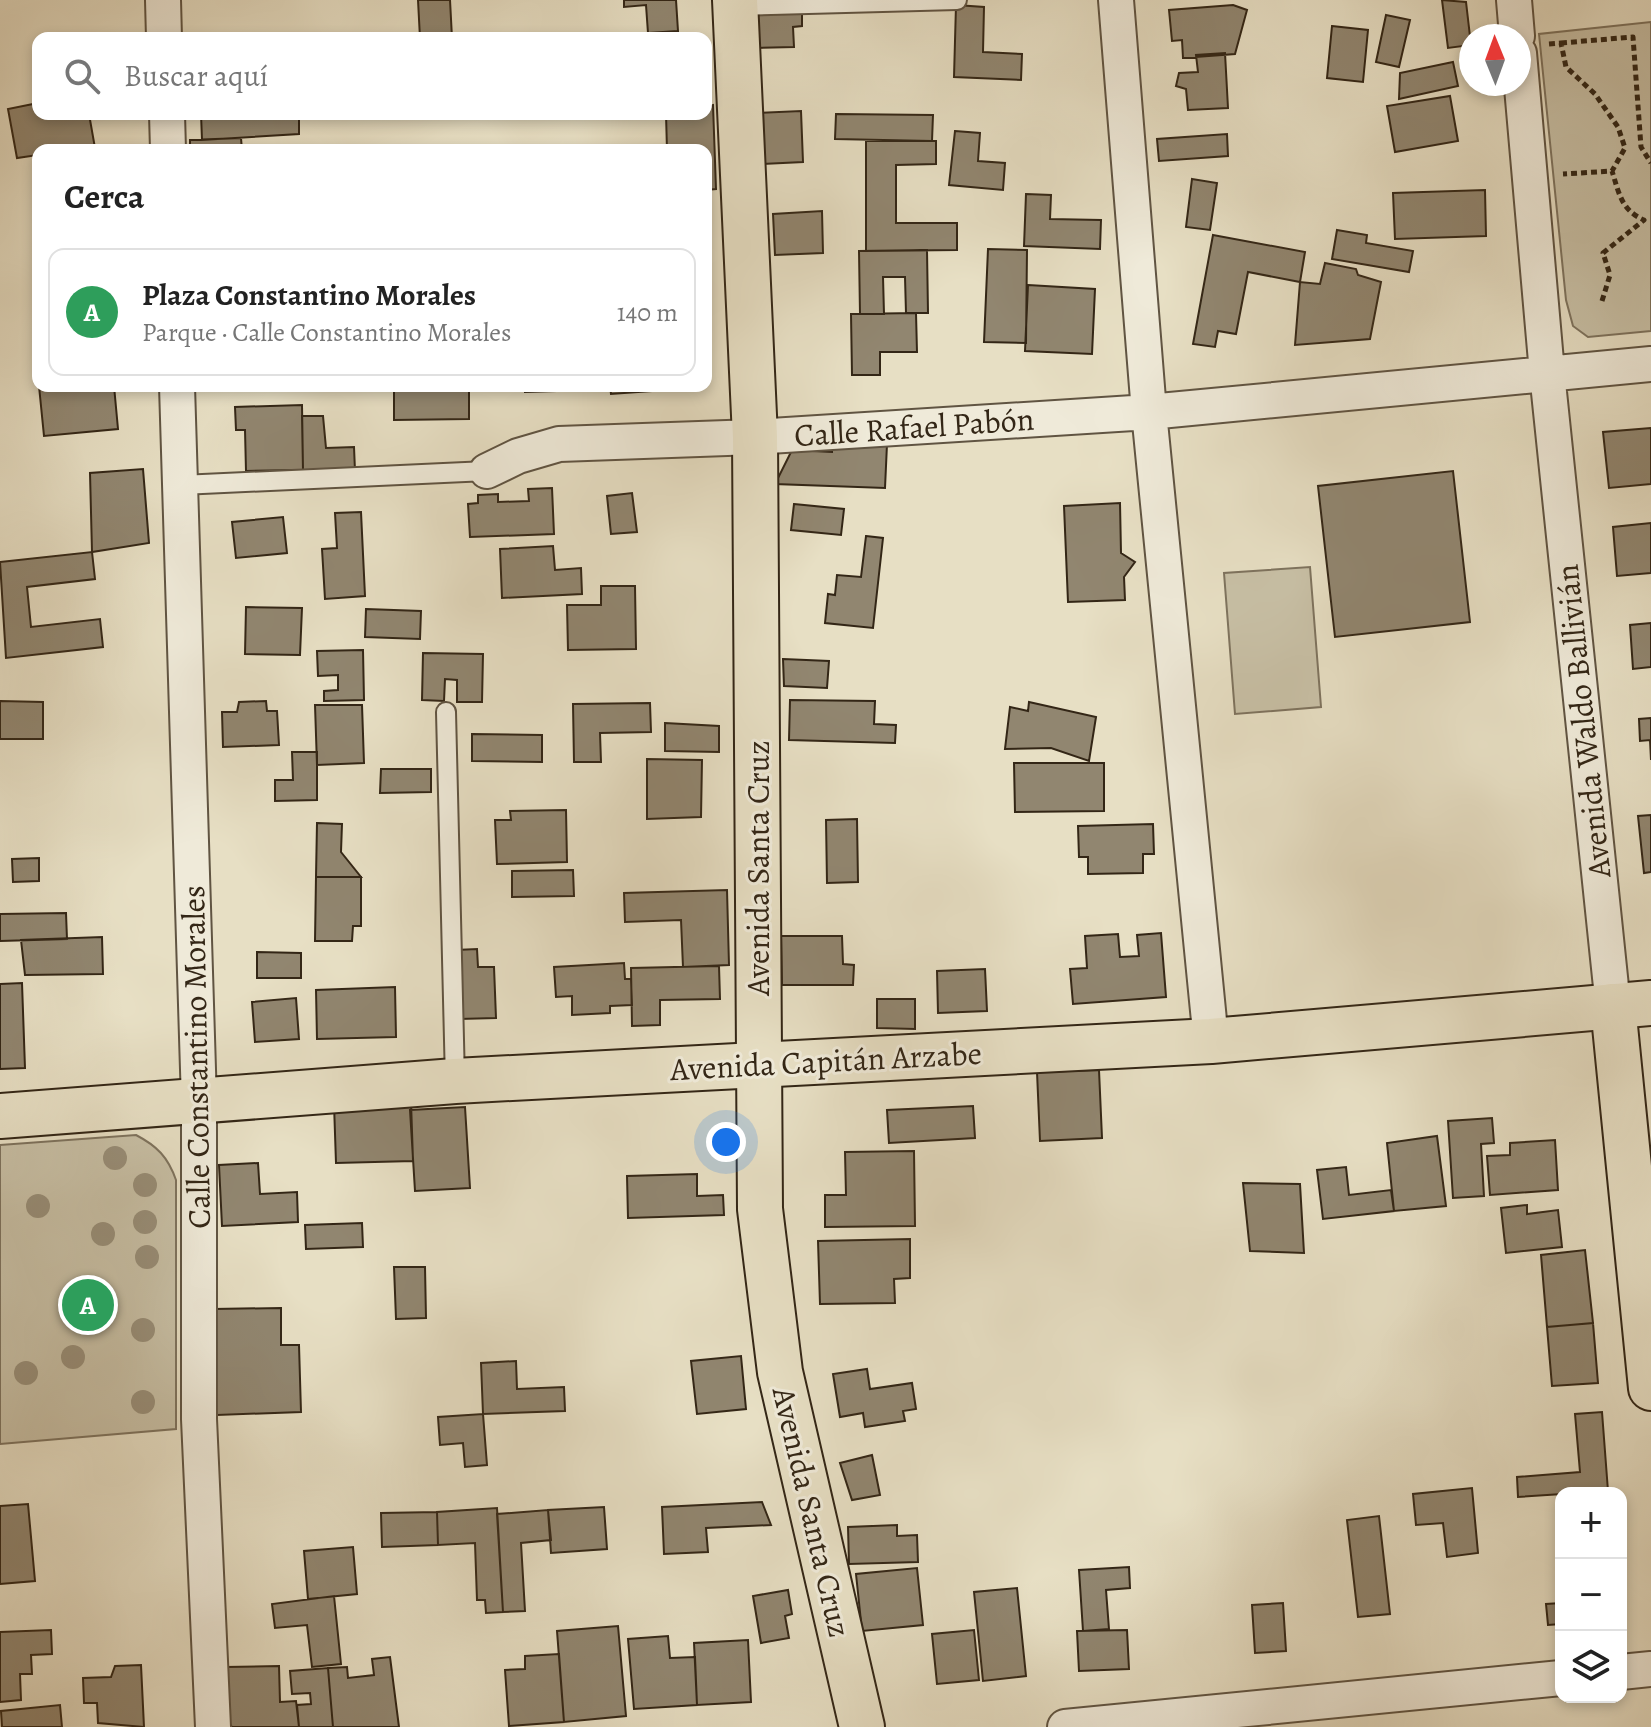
<!DOCTYPE html>
<html lang="es">
<head>
<meta charset="utf-8">
<style>
  body { margin:0; font-family:Alegreya,serif; background:#f6f6f6; color:#222 }
  .controls { position:absolute; right:24px; bottom:24px; display:grid; overflow:hidden; border-radius:16px; box-shadow:0 4px 12px #0003 }
  .controls button { width:72px; height:72px; display:grid; place-items:center; padding:0; border:0; border-bottom:2px solid #e0e0e0; background:#fff; color:#222; font:40px sans-serif }
  .compass { position:absolute; left:1459px; top:24px; width:72px; height:72px; border-radius:50%; background:#fff; box-shadow:0 4px 12px #0003; rotate:359deg }
  .you { position:absolute; left:726px; top:1142px; width:28px; height:28px; margin:-20px; border:6px solid #fff; border-radius:50%; background:#1a73e8; box-shadow:0 0 0 12px #1a73e833 }
  .badge { display:grid; place-items:center; width:52px; height:52px; border-radius:50%; background:#8f2418; color:#fff; font-size:26px; font-weight:700 }
  .pin { position:absolute; translate:-50% -50%; border:4px solid #fff; box-shadow:0 2px 8px #0006 }
  .list { margin:0; padding:0; list-style:none }
  h2 { display:flex; justify-content:space-between; align-items:center; height:104px; margin:0; padding:0 32px; font-size:34px }
  h2 small { font-size:26px; font-weight:400; color:#767676 }
  .list li { display:grid; grid-template-columns:52px 1fr auto; gap:24px; align-items:center; box-sizing:border-box; height:128px; margin:0 16px 16px; padding:0 16px; border:2px solid #e0e0e0; border-radius:16px }
  .list b { display:block; font-size:30px; white-space:nowrap }
  .list p { margin:0; font-size:26px; white-space:nowrap; color:#767676 }
  .list em { font-size:26px; font-style:normal; color:#767676 }
  .icon { flex:none; width:44px; height:44px; fill:none; stroke:currentColor; stroke-width:2; stroke-linecap:round; stroke-linejoin:round }
  .map { position:relative; flex:none; width:1651px; height:1727px; overflow:hidden }
  .search { position:absolute; background:#fff; box-shadow:0 4px 12px #0003; left:32px; top:32px; width:680px; height:88px; display:flex; align-items:center; gap:20px; box-sizing:border-box; padding:0 28px; border-radius:16px; color:#767676; font-size:30px }
  .panel { position:absolute; background:#fff; box-shadow:0 4px 12px #0003; left:32px; top:144px; width:680px; height:248px; border-radius:16px }
  .map>svg:first-child { display:block }
  .green { fill:#c8c0a6; stroke:#7e735e; stroke-width:2 }
  .building { fill:#918670; stroke:#332616; stroke-width:2 }
  .lines { fill:none; stroke-linecap:round; stroke-linejoin:round }
  .lane-casing { stroke:#605442; stroke-width:22 }
  .street-casing { stroke:#605442; stroke-width:38 }
  .primary-casing { stroke:#332616; stroke-width:48 }
  .highway-casing { stroke:#332616; stroke-width:48 }
  .path { stroke:#332616; stroke-width:5; stroke-dasharray:6 4; stroke-linecap:butt }
  .lane { stroke:#efead9; stroke-width:18 }
  .street { stroke:#efead9; stroke-width:34 }
  .primary { stroke:#e7dfc4; stroke-width:44 }
  .highway { stroke:#e7dfc4; stroke-width:44 }
  .tree { fill:#988e78 }
  .labels { text-anchor:middle; dominant-baseline:central; stroke-width:6; stroke-linejoin:round; paint-order:stroke }
  .street-label { font-size:32px; fill:#332616; stroke:#efead9 }
</style>
</head>
<body>
<div class="map">
<svg width="1651" height="1727" viewBox="0 0 1651 1727">
  <rect width="100%" height="100%" fill="#e7dfc4"/>
  <filter id="stains"><feTurbulence type="fractalNoise" baseFrequency=".0025" numOctaves="4"/><feColorMatrix values="0 0 0 0 .2 0 0 0 0 .09 0 0 0 0 .02 0 0 0 .5 -.17"/></filter>
  <radialGradient id="worn" r=".72"><stop offset=".6" stop-color="#630" stop-opacity="0"/><stop offset="1" stop-color="#630" stop-opacity=".3"/></radialGradient>
  <path class="green" d="M1651,22V331L1588,337L1573,326L1566,300L1539,34Z
    M1310,567L1321,707L1235,714L1224,573Z
    M136,1135C157,1146 168,1157 176,1180V1429L0,1444V1145Z"/>
  <path class="building" d="M418,0H450L452,38H420Z
    M624,0H676L678,31L648,33L646,5L624,7Z
    M1442,0L1466,2L1471,45L1448,48Z
    M956,5L984,7L983,52L1022,54L1021,80L954,77Z
    M1233,5L1247,10L1235,54L1183,58L1182,40L1172,41L1169,10Z
    M802,11V26L793,27L794,47L753,48L751,14Z
    M1386,15L1410,20L1399,67L1376,62Z
    M1332,26L1368,30L1363,82L1327,78Z
    M1225,53L1228,108L1188,110L1186,89L1176,86L1179,73L1198,72L1196,55Z
    M1453,62L1458,86L1399,99L1400,73Z
    M1450,96L1458,141L1395,152L1387,106Z
    M38,103V114H89L95,148L38,150V155L17,158L8,109Z
    M713,105L716,189L706,190V150H667L666,114H706V107Z
    M801,111L803,162L760,164L758,113Z
    M201,114H299V134L202,140Z
    M836,114L933,115L932,141L835,139Z
    M955,131L980,133L978,161L1005,163L1003,190L949,185Z
    M1227,134L1228,156L1159,161L1157,139Z
    M241,138L242,150H190V140Z
    M866,141H936V164L896,165V223H957V250L866,251Z
    M125,145V150H77L95,148Z
    M1192,179L1217,183L1210,230L1186,227Z
    M1485,190L1486,236L1395,239L1393,193Z
    M1026,194L1051,195L1050,219L1101,220L1100,249L1024,246Z
    M822,211L823,253L775,255L773,214Z
    M1337,230L1367,235L1366,243L1413,251L1409,272L1332,259Z
    M1213,235L1305,252L1300,282L1248,272L1236,334L1218,331L1215,347L1193,344Z
    M988,249L1027,250L1026,343L984,342Z
    M927,250L928,313H906L905,277H883L884,314H860L859,251Z
    M1325,263L1356,269L1358,275L1381,282L1370,339L1295,345L1300,282L1320,284Z
    M1028,285L1095,289L1092,354L1025,351Z
    M916,313L917,352H880V375H852L851,314Z
    M39,386H114L118,429L44,436Z
    M394,386H469V419L394,420Z
    M525,386H556V391L525,392Z
    M610,386H650L651,391L611,394Z
    M302,405L303,470L246,471L245,430H236L235,407Z
    M302,416H323L326,448L354,447L355,471L303,470Z
    M1651,428V484L1609,488L1603,432Z
    M832,442L887,444L885,488L775,484L792,450L832,452Z
    M143,469L149,543L92,552L90,473Z
    M1453,471L1470,622L1335,637L1318,486Z
    M552,488L554,534L470,537L468,504L478,503V495L498,494V502L529,501L528,489Z
    M632,493L637,532L611,534L607,496Z
    M1120,503L1121,553L1135,562L1124,577L1125,600L1068,602L1064,506Z
    M794,504L844,509L841,535L791,530Z
    M361,512L365,596L325,599L322,549L337,548L335,513Z
    M283,517L287,553L236,558L232,522Z
    M1651,523V573L1617,576L1613,527Z
    M866,536L883,538L873,628L825,623L828,594L835,595L837,575L861,577Z
    M553,546L555,570L581,568L582,594L502,598L500,549Z
    M92,552L95,579L27,587L31,627L100,619L103,647L6,658L0,562Z
    M601,586H635L636,649L568,650L567,605H601Z
    M246,607L302,608L300,655L245,654Z
    M366,609L421,611L420,639L365,637Z
    M1651,623V667L1633,669L1630,625Z
    M363,650L364,700L324,701V691L338,690V675L318,676L317,651Z
    M423,653L483,654L482,702H457V680L445,679L444,701L422,700Z
    M783,659L829,661L827,688L784,686Z
    M790,700L875,701L874,724L896,725L895,743L789,740Z
    M0,701L43,702V739H0Z
    M266,701L267,711H277L279,745L223,747L222,712H237L239,702Z
    M1029,702L1096,717L1089,761L1051,748L1005,749L1010,707L1028,711Z
    M650,703L651,732L600,733L601,762H574L573,704Z
    M315,705H362L364,763L317,765Z
    M1651,718V760L1650,740L1640,741L1639,719Z
    M665,723L719,726V752L665,751Z
    M472,734L542,735V762L472,761Z
    M292,752H317V800L275,801V780H293Z
    M647,759L702,760L701,817L647,819Z
    M1014,763H1104V811L1015,812Z
    M381,769H431V792L380,793Z
    M566,810L567,862L497,864L495,820H511L510,811Z
    M1651,815V872L1644,873L1638,816Z
    M857,819L858,882L827,883L826,820Z
    M317,823L342,824L341,852L361,877H316Z
    M1153,824L1154,854H1143V873L1088,874V857H1079L1078,826Z
    M39,858V881L13,882L12,859Z
    M573,870L574,896L512,897V871Z
    M316,877H361V926H353L352,941H315Z
    M727,890L729,965L683,967L681,920L625,922L624,893Z
    M66,913L67,939L0,941V914Z
    M1161,933L1166,997L1073,1004L1070,969L1087,968L1085,936L1118,934L1120,957L1139,956L1137,935Z
    M781,936H842L843,964L854,965L853,985H782Z
    M102,937L103,974L25,975L21,940Z
    M477,949L478,967H494L496,1018L459,1019L456,950Z
    M257,952L301,953V978H257Z
    M624,963L625,979H631L632,1005L610,1006V1013L572,1015V996L556,997L554,967Z
    M719,966L720,999L660,1000V1025L632,1026L631,968Z
    M985,969L987,1011L938,1013L937,971Z
    M22,983L25,1068L0,1069V984Z
    M395,987L396,1037L317,1039L316,990Z
    M296,998L299,1039L255,1042L252,1002Z
    M877,999H915V1029L877,1028Z
    M1099,1070L1102,1138L1040,1141L1037,1072Z
    M411,1102L413,1161L336,1163L334,1104Z
    M973,1106L975,1138L889,1143L887,1110Z
    M465,1107L470,1188L415,1191L410,1110Z
    M1492,1118L1494,1143L1481,1144L1484,1196L1453,1198L1448,1121Z
    M1437,1136L1446,1206L1394,1211L1387,1143Z
    M1555,1140L1558,1190L1490,1195L1487,1156L1510,1155V1143Z
    M914,1151L915,1226L825,1227V1195H846L845,1152Z
    M258,1163L260,1194L297,1192L298,1222L222,1226L219,1165Z
    M1346,1167L1349,1195L1391,1190L1394,1211L1323,1219L1317,1170Z
    M697,1174V1196L723,1195L724,1215L628,1218L627,1176Z
    M1243,1183L1300,1184L1304,1253L1250,1251Z
    M1527,1205V1214L1558,1210L1562,1247L1506,1253L1501,1208Z
    M362,1223L363,1247L306,1249L305,1225Z
    M910,1239V1278L894,1279L895,1303L820,1304L818,1241Z
    M1585,1250L1593,1323L1547,1327L1541,1255Z
    M394,1267H425L426,1318L396,1319Z
    M281,1308V1345H299L301,1412L217,1415L214,1309Z
    M1593,1323L1598,1383L1552,1386L1547,1327Z
    M741,1356L746,1409L697,1414L691,1361Z
    M516,1361L517,1389L564,1387L565,1411L483,1414L481,1363Z
    M867,1369L870,1389L912,1383L916,1409L903,1411L905,1421L865,1427L863,1413L840,1417L833,1374Z
    M1602,1412L1608,1491L1518,1497L1517,1477L1580,1472L1575,1414Z
    M483,1414L487,1465L465,1467L463,1443L440,1445L438,1417Z
    M872,1455L880,1495L852,1500L840,1463Z
    M1472,1488L1478,1553L1447,1557L1443,1523L1416,1525L1413,1494Z
    M762,1502L771,1525L706,1528L708,1552L664,1554L662,1507Z
    M28,1504L35,1581L0,1584V1506Z
    M604,1507L607,1549L551,1553L548,1510Z
    M497,1508L503,1612L486,1613L485,1600H477L475,1543L438,1545L437,1512Z
    M548,1510L551,1540L521,1543L525,1611L503,1612L497,1514Z
    M437,1512L438,1545L382,1547L381,1513Z
    M1379,1516L1390,1614L1358,1617L1347,1520Z
    M897,1525V1536L917,1535L918,1562L849,1564L848,1527Z
    M353,1547L357,1594L308,1599L304,1551Z
    M1129,1567L1130,1588L1106,1590L1109,1629L1083,1631L1079,1570Z
    M917,1568L923,1625L862,1631L856,1574Z
    M1017,1588L1026,1676L983,1681L974,1592Z
    M788,1590L792,1614L785,1616L789,1638L761,1643L753,1596Z
    M334,1596L341,1664L312,1667L307,1625L275,1628L272,1604Z
    M1283,1603L1286,1651L1255,1653L1252,1605Z
    M1561,1603V1624L1548,1625L1546,1604Z
    M618,1626L626,1716L564,1722L557,1631Z
    M51,1630L52,1654L31,1655L32,1674H20L21,1700L0,1702V1632Z
    M974,1630L979,1680L937,1684L932,1634Z
    M1127,1630L1129,1669L1079,1671L1077,1631Z
    M668,1636L670,1658L695,1657L697,1705L634,1709L628,1639Z
    M748,1640L751,1702L697,1705L694,1643Z
    M559,1654L564,1722L509,1726L505,1670L525,1669V1656Z
    M390,1657L399,1727H333L328,1668L347,1667L348,1678L374,1675L372,1659Z
    M141,1665L144,1727L98,1723L97,1703H84L83,1678L111,1677L115,1666Z
    M279,1666L280,1702L296,1701L299,1727H232L227,1720L226,1667Z
    M328,1668L333,1727H299L297,1705L311,1704L310,1693L292,1694L290,1671Z
    M60,1705L62,1727H2L1,1711Z"/>
  <g class="lines">
    <g class="lane-casing">
      <path id="lane" d="M737,6L957,0
        M181,485L487,471
        M446,712L455,1081"/>
    </g>
    <g class="street-casing">
      <path id="street" d="M163,0L164,38
        M1116,0L1149,412L1211,1041
        M1514,0L1517,36
        M1519,53L1547,373L1613,1006
        M167,114L168,150
        M177,386L199,1102V1419L213,1727
        M487,471L518,456L559,444L755,437L1149,412L1651,364
        M1621,1672L1651,1669
        M1065,1727L1561,1678"/>
    </g>
    <g class="primary-casing">
      <path id="primary" d="M735,0L755,437L760,1209L780,1372L862,1727
        M1613,1006L1651,1388"/>
    </g>
    <g class="highway-casing">
      <path id="highway" d="M0,1116L455,1081L1211,1041L1651,1003"/>
    </g>
    <path class="path" d="M1561,43L1633,37L1641,147L1651,163
      M1549,44L1561,43L1566,67L1595,94L1618,127L1625,148L1612,171L1563,174
      M1602,301L1610,275L1603,253L1644,220C1621,210 1619,193 1612,171"/>
    <use href="#lane" class="lane"/>
    <use href="#street" class="street"/>
    <use href="#primary" class="primary"/>
    <use href="#highway" class="highway"/>
  </g>
  <g class="tree">
    <circle cx="115" cy="1158" r="12"/>
    <circle cx="145" cy="1185" r="12"/>
    <circle cx="38" cy="1206" r="12"/>
    <circle cx="145" cy="1222" r="12"/>
    <circle cx="103" cy="1234" r="12"/>
    <circle cx="147" cy="1257" r="12"/>
    <circle cx="143" cy="1330" r="12"/>
    <circle cx="73" cy="1357" r="12"/>
    <circle cx="26" cy="1373" r="12"/>
    <circle cx="143" cy="1402" r="12"/>
  </g>
  <g class="labels">
    <g class="street-label">
      <text transform="translate(914 427) rotate(-4)">Calle Rafael Pabón</text>
      <text transform="translate(1583 721) rotate(-96)">Avenida Waldo Ballivián</text>
      <text transform="translate(758 868) rotate(-90)">Avenida Santa Cruz</text>
      <text transform="translate(196 1057) rotate(-91)">Calle Constantino Morales</text>
      <text transform="translate(826 1061) rotate(-3)">Avenida Capitán Arzabe</text>
      <text transform="translate(812 1512) rotate(77)">Avenida Santa Cruz</text>
    </g>
  </g>
  <rect width="100%" height="100%" filter="url(#stains)"/>
  <rect width="100%" height="100%" fill="url(#worn)"/>
</svg>
<div class="controls">
<button>+</button>
<button>−</button>
<button><svg class="icon" aria-label="layers" viewBox="0 0 24 24"><path d="M12 4l9 5-9 5-9-5zM3 14l9 5 9-5"/></svg></button>
</div>
<svg class="compass" viewBox="-18 -18 36 36"><path d="M0-13l5 13h-10z" fill="#e53935"/><path d="M0 13l5-13h-10z" fill="#767676"/></svg>
<div class="you"></div>
<div class="pin badge" style="left:88px;top:1305px;background:#2e9e5b">A</div>
<div class="search"><svg class="icon" aria-label="search" viewBox="0 0 24 24"><circle cx="10" cy="10" r="6"/><path d="M15 15l6 6"/></svg>Buscar aquí</div>
<section class="panel">
<h2>Cerca<small></small></h2>
<ul class="list">
<li><span class="badge" style="background:#2e9e5b">A</span><div><b>Plaza Constantino Morales</b><p>Parque · Calle Constantino Morales</p></div><em>140 m</em></li>
</ul>
</section>
</div>
</body>
</html>
